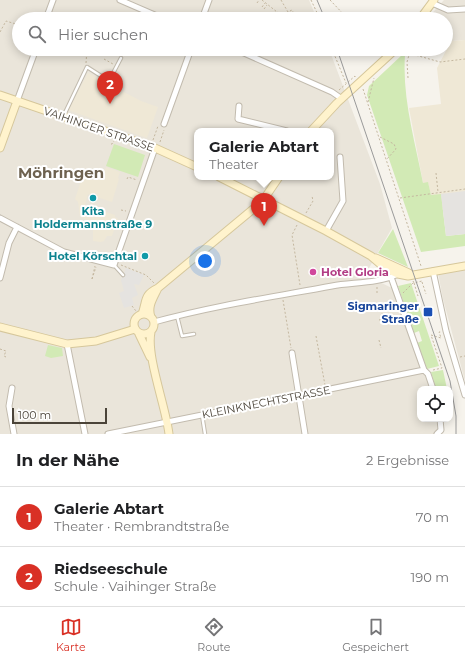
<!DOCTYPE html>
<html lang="de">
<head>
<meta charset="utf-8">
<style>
  body { margin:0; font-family:Montserrat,sans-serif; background:#f2f2f2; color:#202124 }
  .controls { position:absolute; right:12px; bottom:12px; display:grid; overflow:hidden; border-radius:8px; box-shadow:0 2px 10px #0003 }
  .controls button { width:36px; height:36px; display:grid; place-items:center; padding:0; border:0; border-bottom:1px solid #e0e0e0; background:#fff; color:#202124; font:20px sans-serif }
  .scale { position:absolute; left:12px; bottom:10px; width:95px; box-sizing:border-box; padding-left:4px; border:2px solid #4b4439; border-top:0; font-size:11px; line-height:14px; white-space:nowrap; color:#4b4439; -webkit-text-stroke:3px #fff; paint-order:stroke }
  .you { position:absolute; left:205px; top:261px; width:14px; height:14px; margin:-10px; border:3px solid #fff; border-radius:50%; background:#1a73e8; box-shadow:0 0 0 6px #1a73e833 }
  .badge { display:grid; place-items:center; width:26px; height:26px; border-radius:50%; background:#d93025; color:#fff; font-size:13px; font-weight:700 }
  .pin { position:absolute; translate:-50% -33px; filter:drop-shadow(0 1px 2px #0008) }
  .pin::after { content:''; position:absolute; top:21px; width:14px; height:12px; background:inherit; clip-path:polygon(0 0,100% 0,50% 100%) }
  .popup { position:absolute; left:194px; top:128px; width:140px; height:52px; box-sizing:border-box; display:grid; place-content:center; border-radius:8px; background:#fff; filter:drop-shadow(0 1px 3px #0005); font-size:13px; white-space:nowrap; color:#757577 }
  .popup b { font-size:15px; color:#202124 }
  .popup::after { content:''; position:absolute; left:50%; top:100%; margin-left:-8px; border:8px solid transparent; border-top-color:#fff }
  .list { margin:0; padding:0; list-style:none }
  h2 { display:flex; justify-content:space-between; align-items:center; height:52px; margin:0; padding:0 16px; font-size:17px }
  h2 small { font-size:13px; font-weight:400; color:#757577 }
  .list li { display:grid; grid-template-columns:26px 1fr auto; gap:12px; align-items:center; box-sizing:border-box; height:60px; padding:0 16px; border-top:1px solid #e0e0e0 }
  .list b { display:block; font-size:15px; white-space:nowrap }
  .list p { margin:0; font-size:13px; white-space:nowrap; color:#757577 }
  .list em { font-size:13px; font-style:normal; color:#757577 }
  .icon { flex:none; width:22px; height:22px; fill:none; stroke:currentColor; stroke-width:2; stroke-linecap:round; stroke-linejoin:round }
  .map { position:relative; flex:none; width:465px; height:434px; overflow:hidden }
  .search { position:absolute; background:#fff; box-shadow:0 2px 10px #0003; left:12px; right:12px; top:12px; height:44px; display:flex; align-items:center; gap:10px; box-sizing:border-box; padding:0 14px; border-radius:22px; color:#757577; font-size:15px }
  .sheet { height:172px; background:#fff }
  nav { display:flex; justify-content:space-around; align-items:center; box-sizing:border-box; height:56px; border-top:1px solid #e0e0e0; background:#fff; font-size:11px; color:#757577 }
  nav a { display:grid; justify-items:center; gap:2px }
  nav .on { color:#d93025 }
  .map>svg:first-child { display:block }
  .residential { fill:#eae5da; fill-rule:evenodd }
  .education { fill:#efe8d6 }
  .green { fill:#d2eab5 }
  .parking { fill:#e5e3e0 }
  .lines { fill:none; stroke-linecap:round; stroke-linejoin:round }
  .lane-casing { stroke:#c2bbae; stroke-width:4.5 }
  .street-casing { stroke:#c2bbae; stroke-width:7 }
  .secondary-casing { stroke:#d6c79b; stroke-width:9 }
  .path { stroke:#c4b79f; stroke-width:1; stroke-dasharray:2 2; stroke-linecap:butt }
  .lane { stroke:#fff; stroke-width:2.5 }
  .street { stroke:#fff; stroke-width:5 }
  .secondary { stroke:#fff3cd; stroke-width:7 }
  .tram { stroke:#9a9a9a; stroke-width:1 }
  .culture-dot { fill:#0f9aa8; stroke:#fff; stroke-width:1.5 }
  .hotel-dot { fill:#d1479c; stroke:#fff; stroke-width:1.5 }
  .transit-dot { fill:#1a4fb4; stroke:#fff; stroke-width:1.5 }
  .labels { text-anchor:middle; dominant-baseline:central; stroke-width:4; stroke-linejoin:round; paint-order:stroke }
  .street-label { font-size:11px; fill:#4b4439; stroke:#fff }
  .culture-label { font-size:11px; font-weight:bold; fill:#0d838f; stroke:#fff }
  .hotel-label { font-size:11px; font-weight:bold; fill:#b23c85; stroke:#fff; text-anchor:start }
  .transit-label { font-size:11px; font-weight:bold; fill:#164399; stroke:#fff; text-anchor:end }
  .district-label { font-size:15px; font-weight:bold; fill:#6e6250; stroke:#fff }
</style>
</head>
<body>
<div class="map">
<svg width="465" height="434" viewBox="0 0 465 434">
  <rect width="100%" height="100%" fill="#f6f3ec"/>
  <path class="residential" d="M0,0H309L317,19H19V49H329L380,184L392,228L365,275L394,289L426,374L430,389H420V419H436L439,434H0ZM197,131H331V177H197Z
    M444,0H465V40L451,41L449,47L446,46V19H427Z
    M465,269V381L443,299L438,273Z"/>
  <path class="education" d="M465,40V234L431,195L428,183H423L409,108L441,104L437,68L451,41Z
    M88,73L141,101L158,107L147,138L68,110Z
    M106,167L120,172L118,178L119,179L112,202L88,194L85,205L115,215V217L118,219L112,236H107L104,241L101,242L93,241V222L80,217L78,202L75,199L84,172L101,179Z"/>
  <path class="green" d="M402,55H405C402,98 415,141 423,183L428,182L431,195L441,194L446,236L465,234V246L421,252L367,95L369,86Z
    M114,144L145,155L138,177L106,166Z
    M393,229L408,267L378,253Z
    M411,283L439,366L427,369L417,343L422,341L419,331L414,333L398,286Z
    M48,345L62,348L63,356L51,358L45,356Z
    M443,370L447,389H436L431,372Z"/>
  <path class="parking" d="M465,191V234L446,236L441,194Z
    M126,268L144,275L139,285L134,284L138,295L132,298L134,305L124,308L119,293L124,291L121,280Z"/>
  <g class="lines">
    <g class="lane-casing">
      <path id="lane" d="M64,115L87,67L109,81L121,58
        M114,265L123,275
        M177,316L182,336L194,334
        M202,415L205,434"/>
    </g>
    <g class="street-casing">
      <path id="street" d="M120,0L164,19
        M432,3L448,10L465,9
        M46,19L53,0
        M202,19L209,0
        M235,49L332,92L342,99
        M17,101L36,49
        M239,106L238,119L287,131
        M164,124L191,49
        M0,218L64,252L114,265L155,148
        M326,231L343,201L340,157
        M433,271L446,331L465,395
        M391,277L424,370L428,374L433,389
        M0,278L9,243L17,227
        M154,322C212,306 272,297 332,286C353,282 377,284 398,274
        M67,344L85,434
        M292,353L305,434
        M12,388L9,406L14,434
        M108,434L424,370
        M437,434L441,430L440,419"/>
    </g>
    <g class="secondary-casing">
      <path id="secondary" d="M420,19L434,0
        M0,95L155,148L197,167
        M311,131L337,103L396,49
        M0,148L17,101
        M219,177L326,231L371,256L385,268L398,274L408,276L465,266
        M376,258L409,273
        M134 324a10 10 0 1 1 20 0a10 10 0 1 1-20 0Z
        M142,314C147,301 143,295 158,288L252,210L264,199L279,177
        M151,317C147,306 154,297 158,288
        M0,327L67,344L96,341L135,329
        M151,332C146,356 166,407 169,434
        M139,334L150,357"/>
    </g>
    <path class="path" d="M262,0L277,12L291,19
      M281,0L288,12L292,10L297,19
      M311,0L320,19
      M330,0L348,19
      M257,3L259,0
      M262,7L265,3
      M264,9L267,5
      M274,16L277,12
      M278,18L280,14
      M297,19L303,16
      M0,32L6,21L19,25
      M117,49L121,51V54
      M316,49L334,56
      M332,49L346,83
      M401,51L440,62L465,59
      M104,59L113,64
      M86,63L87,49
      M408,78L407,62L409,55
      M363,89L421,266
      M339,90L355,76L356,77
      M368,102L374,78
      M380,137L394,144L396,149L387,159
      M153,140L158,126
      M160,142L164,130
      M111,144H112L114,141
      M436,173L438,192
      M127,179L128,177L137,180
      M400,198L465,189
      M121,210L126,211
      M306,213L313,201L312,196
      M297,225L292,235L300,285
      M121,265L146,275L154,283
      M92,279L95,266
      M92,279L96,267
      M413,281L414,283L422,281
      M422,282L426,294
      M414,283L418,296
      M377,287V294
      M403,293L413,283
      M283,300L291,348
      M132,306L136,311
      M379,320L383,319L382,311L397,308
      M316,336L325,385
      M379,340L381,348
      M0,349L6,351L4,356L6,357
      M460,357L465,356
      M433,370L442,368L431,335L441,338L439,332H441"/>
    <use href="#lane" class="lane"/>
    <use href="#street" class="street"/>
    <use href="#secondary" class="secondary"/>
    <path class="tram" d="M317,0L325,19
      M337,49L450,381L456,416V434"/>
  </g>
  <g class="culture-dot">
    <circle cx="93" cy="198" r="4"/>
    <circle cx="145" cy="256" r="4"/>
  </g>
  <circle class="hotel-dot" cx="313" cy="272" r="4"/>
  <rect class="transit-dot" x="423" y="307" width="10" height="10" rx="2"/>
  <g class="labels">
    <g class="street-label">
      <text transform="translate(99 129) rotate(19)">VAIHINGER STRASSE</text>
      <text transform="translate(266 402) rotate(-11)">KLEINKNECHTSTRASSE</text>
    </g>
    <g class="culture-label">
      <text x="93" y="211">Kita<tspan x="93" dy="13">Holdermannstraße 9</tspan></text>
      <text x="137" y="256" text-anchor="end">Hotel Körschtal</text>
    </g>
    <g class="hotel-label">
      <text x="321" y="272">Hotel Gloria</text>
    </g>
    <g class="transit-label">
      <text x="419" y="306">Sigmaringer<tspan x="419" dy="13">Straße</tspan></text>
    </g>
    <g class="district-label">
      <text x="61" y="172">Möhringen</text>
    </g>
  </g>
</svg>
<div class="controls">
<button><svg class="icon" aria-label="locate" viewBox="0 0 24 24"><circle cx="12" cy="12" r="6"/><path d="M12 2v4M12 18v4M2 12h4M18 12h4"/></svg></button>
</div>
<div class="scale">100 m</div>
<div class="you"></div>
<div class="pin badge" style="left:264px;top:226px">1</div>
<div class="popup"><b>Galerie Abtart</b>Theater</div>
<div class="pin badge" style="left:110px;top:104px">2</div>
<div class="search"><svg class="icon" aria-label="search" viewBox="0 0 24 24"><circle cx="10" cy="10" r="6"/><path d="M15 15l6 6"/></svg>Hier suchen</div>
</div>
<section class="sheet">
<h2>In der Nähe<small>2 Ergebnisse</small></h2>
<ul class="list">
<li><span class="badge">1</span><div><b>Galerie Abtart</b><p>Theater · Rembrandtstraße</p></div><em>70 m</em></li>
<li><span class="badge">2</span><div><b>Riedseeschule</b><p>Schule · Vaihinger Straße</p></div><em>190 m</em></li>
</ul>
</section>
<nav>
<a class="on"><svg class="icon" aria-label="map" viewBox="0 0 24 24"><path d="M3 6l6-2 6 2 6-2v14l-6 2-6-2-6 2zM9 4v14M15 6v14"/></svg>Karte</a>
<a><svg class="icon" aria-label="directions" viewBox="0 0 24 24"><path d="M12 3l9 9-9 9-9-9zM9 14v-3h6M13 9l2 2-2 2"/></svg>Route</a>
<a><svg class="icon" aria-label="saved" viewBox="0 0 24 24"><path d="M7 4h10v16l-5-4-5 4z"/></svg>Gespeichert</a>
</nav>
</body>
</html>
